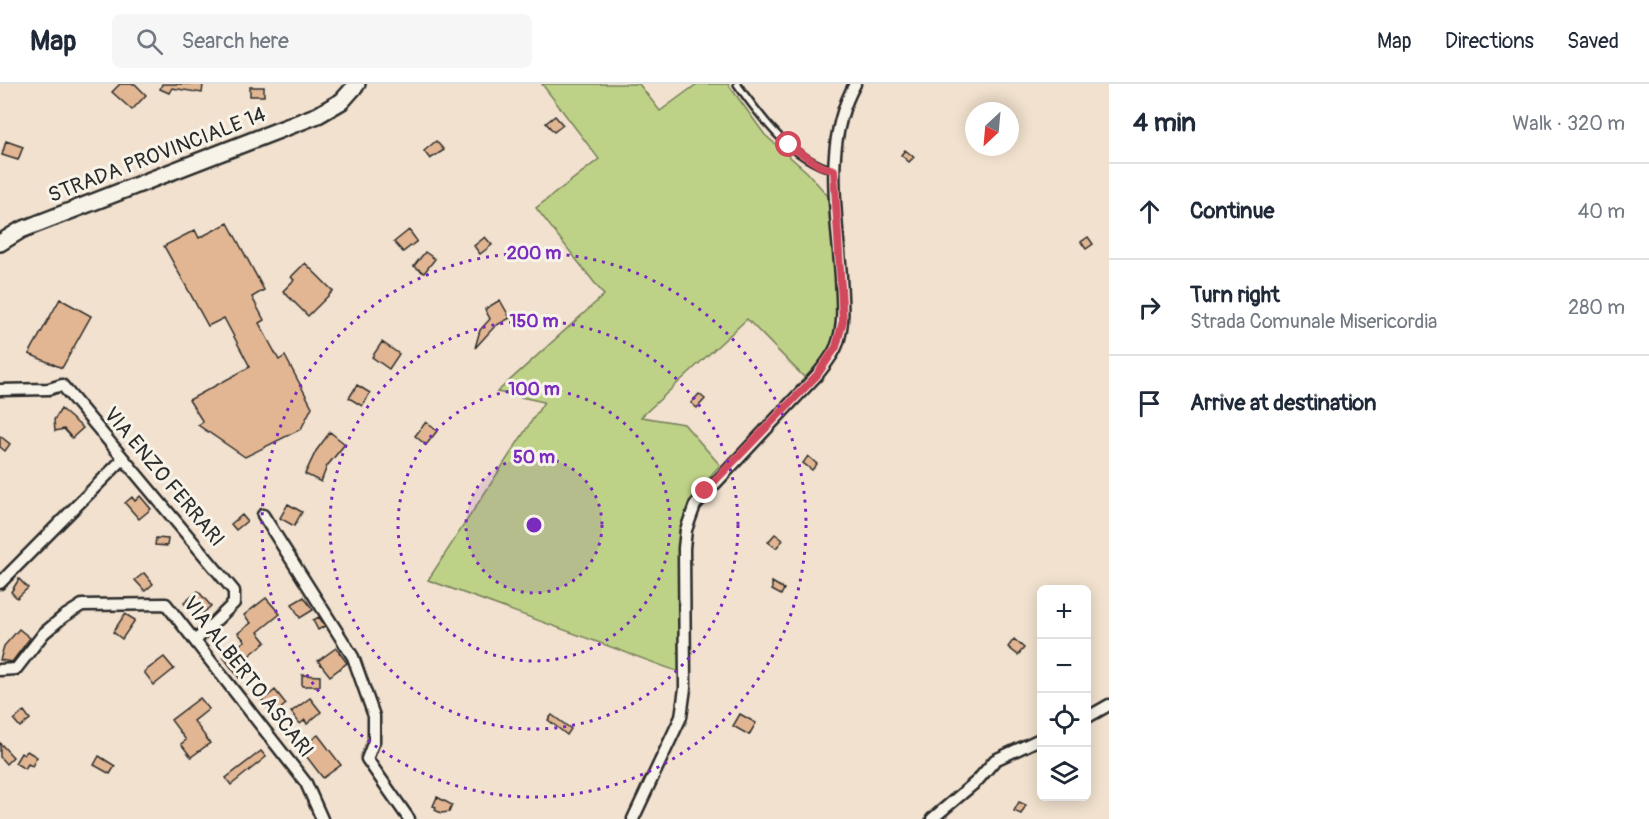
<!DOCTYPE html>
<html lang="en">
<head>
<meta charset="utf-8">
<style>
  body { margin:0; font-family:Pangolin,sans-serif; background:#f6f6f7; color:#1f2937 }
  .controls { position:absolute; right:18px; bottom:18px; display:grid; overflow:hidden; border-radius:9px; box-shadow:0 3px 15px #0003 }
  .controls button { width:54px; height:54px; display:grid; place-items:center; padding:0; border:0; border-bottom:2px solid #e0e1e3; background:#fff; color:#1f2937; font:30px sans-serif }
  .compass { position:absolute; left:965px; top:18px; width:54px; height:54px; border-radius:50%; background:#fff; box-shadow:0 3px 15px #0003; rotate:206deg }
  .stop { position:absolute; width:18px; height:18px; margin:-14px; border:4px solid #d1495b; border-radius:50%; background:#fff }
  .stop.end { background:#d1495b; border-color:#fff; box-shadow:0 2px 6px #0008 }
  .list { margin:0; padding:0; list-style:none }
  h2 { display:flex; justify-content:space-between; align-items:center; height:78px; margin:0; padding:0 24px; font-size:26px }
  h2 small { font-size:20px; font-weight:400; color:#747a83 }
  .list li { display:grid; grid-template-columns:39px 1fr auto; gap:18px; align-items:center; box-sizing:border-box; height:96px; padding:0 24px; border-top:2px solid #e0e1e3 }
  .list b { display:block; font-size:22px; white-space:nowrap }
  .list p { margin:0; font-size:20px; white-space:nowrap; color:#747a83 }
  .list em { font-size:20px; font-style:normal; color:#747a83 }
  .icon { flex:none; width:33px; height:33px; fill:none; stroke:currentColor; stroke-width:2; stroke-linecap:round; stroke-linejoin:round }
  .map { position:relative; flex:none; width:1109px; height:735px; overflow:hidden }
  header { display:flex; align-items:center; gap:36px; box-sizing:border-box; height:84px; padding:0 30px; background:#fff; border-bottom:2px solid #e0e1e3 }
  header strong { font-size:28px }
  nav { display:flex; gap:33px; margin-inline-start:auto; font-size:21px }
  .search { width:420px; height:54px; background:#f6f6f7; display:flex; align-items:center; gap:15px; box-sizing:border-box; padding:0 21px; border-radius:9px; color:#747a83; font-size:22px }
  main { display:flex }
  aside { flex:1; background:#fff }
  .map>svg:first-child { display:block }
  .green { fill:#bed287; stroke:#747e59; stroke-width:1.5 }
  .building { fill:#e2b692; stroke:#2b2b2b; stroke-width:1.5 }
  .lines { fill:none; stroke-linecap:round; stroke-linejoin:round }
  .lane-casing { stroke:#2b2b2b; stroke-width:10 }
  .street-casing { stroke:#2b2b2b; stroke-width:15 }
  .secondary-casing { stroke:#2b2b2b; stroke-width:20 }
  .lane { stroke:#f7f3e8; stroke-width:5 }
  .street { stroke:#f7f3e8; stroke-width:10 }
  .secondary { stroke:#f7f3e8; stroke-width:15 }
  .route { stroke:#d1495b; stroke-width:8 }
  .ring { fill:none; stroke:#7b2cbf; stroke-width:3; stroke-dasharray:3 6 }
  .labels { text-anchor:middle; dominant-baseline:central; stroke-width:6; stroke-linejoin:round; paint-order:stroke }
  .street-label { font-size:21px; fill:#2b2b2b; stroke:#f7f3e8 }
  .centre { fill:#7b2cbf; stroke:#f7f3e8; stroke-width:3 }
  .ring-label { font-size:18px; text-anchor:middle; font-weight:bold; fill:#7b2cbf; stroke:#f7f3e8; stroke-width:6; stroke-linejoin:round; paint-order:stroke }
</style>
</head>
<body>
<header>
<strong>Map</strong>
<div class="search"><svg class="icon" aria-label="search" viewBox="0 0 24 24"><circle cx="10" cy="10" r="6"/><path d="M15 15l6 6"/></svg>Search here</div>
<nav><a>Map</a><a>Directions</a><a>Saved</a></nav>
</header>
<main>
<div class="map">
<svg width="1109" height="735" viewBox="0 0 1109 735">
  <rect width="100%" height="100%" fill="#f1e1ce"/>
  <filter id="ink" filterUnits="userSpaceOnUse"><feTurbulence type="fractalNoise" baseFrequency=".0167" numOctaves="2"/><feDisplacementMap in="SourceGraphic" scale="12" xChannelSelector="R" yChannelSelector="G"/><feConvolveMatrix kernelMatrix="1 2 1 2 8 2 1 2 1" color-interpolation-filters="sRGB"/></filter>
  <g filter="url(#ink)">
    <path class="green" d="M542,0H639L660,27L697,0H728L765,51L807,88L828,112L838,231L830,265L806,295L747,235L641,333L684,340L720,381C702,401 686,420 679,447V588L428,496L544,318L497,308L604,211L536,124L599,75Z"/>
    <path class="building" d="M120,0H135L146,11L132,26L112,8Z
      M162,0H197L203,1L202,9L172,4L169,9L160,5Z
      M250,3H264V12H250Z
      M555,32L563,41L554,48L546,39Z
      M6,57L23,63L18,76L2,71Z
      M436,57L444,66L430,75L424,67Z
      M905,66L914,73L909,78L901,71Z
      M228,139L264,206L252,213L264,236L259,239L279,276L285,272L312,323L301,345L245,373L198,341L203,338L189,316L250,283L224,234L208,242L164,162L195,146L199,154Z
      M409,146L417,157L403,168L394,158Z
      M485,153L492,161L480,170L474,162Z
      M1088,153L1093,160L1086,165L1081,158Z
      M425,168L435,175L424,189L414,182Z
      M305,179L333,207L308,232L283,207L294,196L291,193Z
      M60,215L91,232L62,284L29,270Z
      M500,216L510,234L495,242L475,264L480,246L490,235L485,225Z
      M382,258L399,270L389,285L372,273Z
      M357,301L370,309L362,322L349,314Z
      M699,310L705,315L697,324L691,319Z
      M61,325L83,344L72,354L64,345L55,347L54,336Z
      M426,338L437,347L426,361L415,352Z
      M330,348L345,360L327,382L321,398L305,390L316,367Z
      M0,352L10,360L5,367L0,363Z
      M808,372L817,380L812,386L803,379Z
      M140,412L151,425L139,435L125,419L132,413L135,417Z
      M288,420L302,428L294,442L280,434Z
      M242,431L247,437L236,446L231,440Z
      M775,450L783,456L776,464L768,458Z
      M156,454L168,455L167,462L155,461Z
      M144,489L153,500L145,507L135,496Z
      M19,495L28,504L17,514L11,508Z
      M772,498L784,505L781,511L772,506Z
      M198,507L211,522L201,531L198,528L195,531L184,519Z
      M304,513L313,526L300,534L292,520Z
      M266,514L280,530L258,548L266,558L246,574L253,583L239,594L223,573L245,557L238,549L251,539L244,531Z
      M125,530L135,536L122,555L113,548Z
      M319,533L325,542L318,546L313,536Z
      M19,545L30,554L12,578L0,576L4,562Z
      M1014,555L1024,564L1018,571L1008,563Z
      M336,564L347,579L330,592L318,577Z
      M164,573L174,585L154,601L144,588Z
      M302,591L320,592V602H302Z
      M275,606L286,620L273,631L262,617Z
      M200,614L209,625L194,637L210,659L191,673L181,660L186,656L171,636Z
      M310,614L321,628L307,640L305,636L300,640L291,628Z
      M24,627L30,635L20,643L14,636Z
      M740,630L756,639L749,651L733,642Z
      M552,631L571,645L567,651L548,636Z
      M318,651L341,681L323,694L300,664Z
      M0,659L13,673L6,680L0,673Z
      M27,667L37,673L32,682L28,680L25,685L15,679L21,669L24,671Z
      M261,667L266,673L231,701L226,694Z
      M99,672L115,682L110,690L94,681Z
      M437,713L452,721L449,728L441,729L435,726L436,723L433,722Z
      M1019,718L1026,721L1021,730L1014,727Z"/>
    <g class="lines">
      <g class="lane-casing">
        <path id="lane" d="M737,0C762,35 791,75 834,86"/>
      </g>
      <g class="street-casing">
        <path id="street" d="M0,306L49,305L62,301L234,507V519L196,556
          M263,431L353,573L374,632V657L367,675L409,735
          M0,499L123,375
          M0,586L16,585L44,549L63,533L82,521L166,520L306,699L322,735
          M1086,634L1109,621
          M633,735L681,633L685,604L684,464L686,446L695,421L817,291C824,282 833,272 837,261C845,239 842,216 841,193C837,129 822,59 855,0
          M932,735L977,697L995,676L1042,654"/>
      </g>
      <g class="secondary-casing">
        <path id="secondary" d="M0,159L21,146L318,31L342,17L357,0"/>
      </g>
      <use href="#lane" class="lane"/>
      <use href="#street" class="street"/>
      <use href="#secondary" class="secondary"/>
    </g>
  </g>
  <g class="lines" filter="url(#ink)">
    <path class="route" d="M705,407L817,291L836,263L843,237L834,86L820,82L789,61"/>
  </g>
  <circle cx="534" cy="441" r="68" fill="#7b2cbf" fill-opacity=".12"/>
  <g class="ring">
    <circle cx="534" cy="441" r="68"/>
    <circle cx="534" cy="441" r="136"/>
    <circle cx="534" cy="441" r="204"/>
    <circle cx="534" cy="441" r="272"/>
  </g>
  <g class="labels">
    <g class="street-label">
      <text transform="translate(157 71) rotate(-21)">STRADA PROVINCIALE 14</text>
      <text transform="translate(164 393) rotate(50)">VIA ENZO FERRARI</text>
      <text transform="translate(248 593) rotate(52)">VIA ALBERTO ASCARI</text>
    </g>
  </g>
  <circle cx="534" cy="441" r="9" class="centre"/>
  <g class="ring-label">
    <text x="534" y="175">200 m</text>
    <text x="534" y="243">150 m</text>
    <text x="534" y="311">100 m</text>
    <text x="534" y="379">50 m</text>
  </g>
</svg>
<div class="controls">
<button>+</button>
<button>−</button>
<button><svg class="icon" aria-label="locate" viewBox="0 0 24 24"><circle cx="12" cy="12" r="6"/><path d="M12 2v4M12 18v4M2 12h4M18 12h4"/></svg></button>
<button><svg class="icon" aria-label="layers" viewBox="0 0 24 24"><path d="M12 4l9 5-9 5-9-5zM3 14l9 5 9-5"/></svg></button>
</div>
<svg class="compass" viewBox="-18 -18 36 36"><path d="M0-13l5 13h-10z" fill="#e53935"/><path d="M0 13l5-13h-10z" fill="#747a83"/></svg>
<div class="stop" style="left:789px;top:61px"></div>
<div class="stop end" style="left:705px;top:407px"></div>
</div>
<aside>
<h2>4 min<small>Walk · 320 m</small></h2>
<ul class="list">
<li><svg class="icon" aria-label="ahead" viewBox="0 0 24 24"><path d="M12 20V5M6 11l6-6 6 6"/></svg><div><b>Continue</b></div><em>40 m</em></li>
<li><svg class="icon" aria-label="right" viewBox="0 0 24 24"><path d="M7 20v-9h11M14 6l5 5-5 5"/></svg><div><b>Turn right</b><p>Strada Comunale Misericordia</p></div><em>280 m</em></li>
<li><svg class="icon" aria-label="arrive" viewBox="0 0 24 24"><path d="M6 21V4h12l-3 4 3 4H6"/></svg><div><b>Arrive at destination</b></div></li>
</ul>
</aside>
</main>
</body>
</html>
